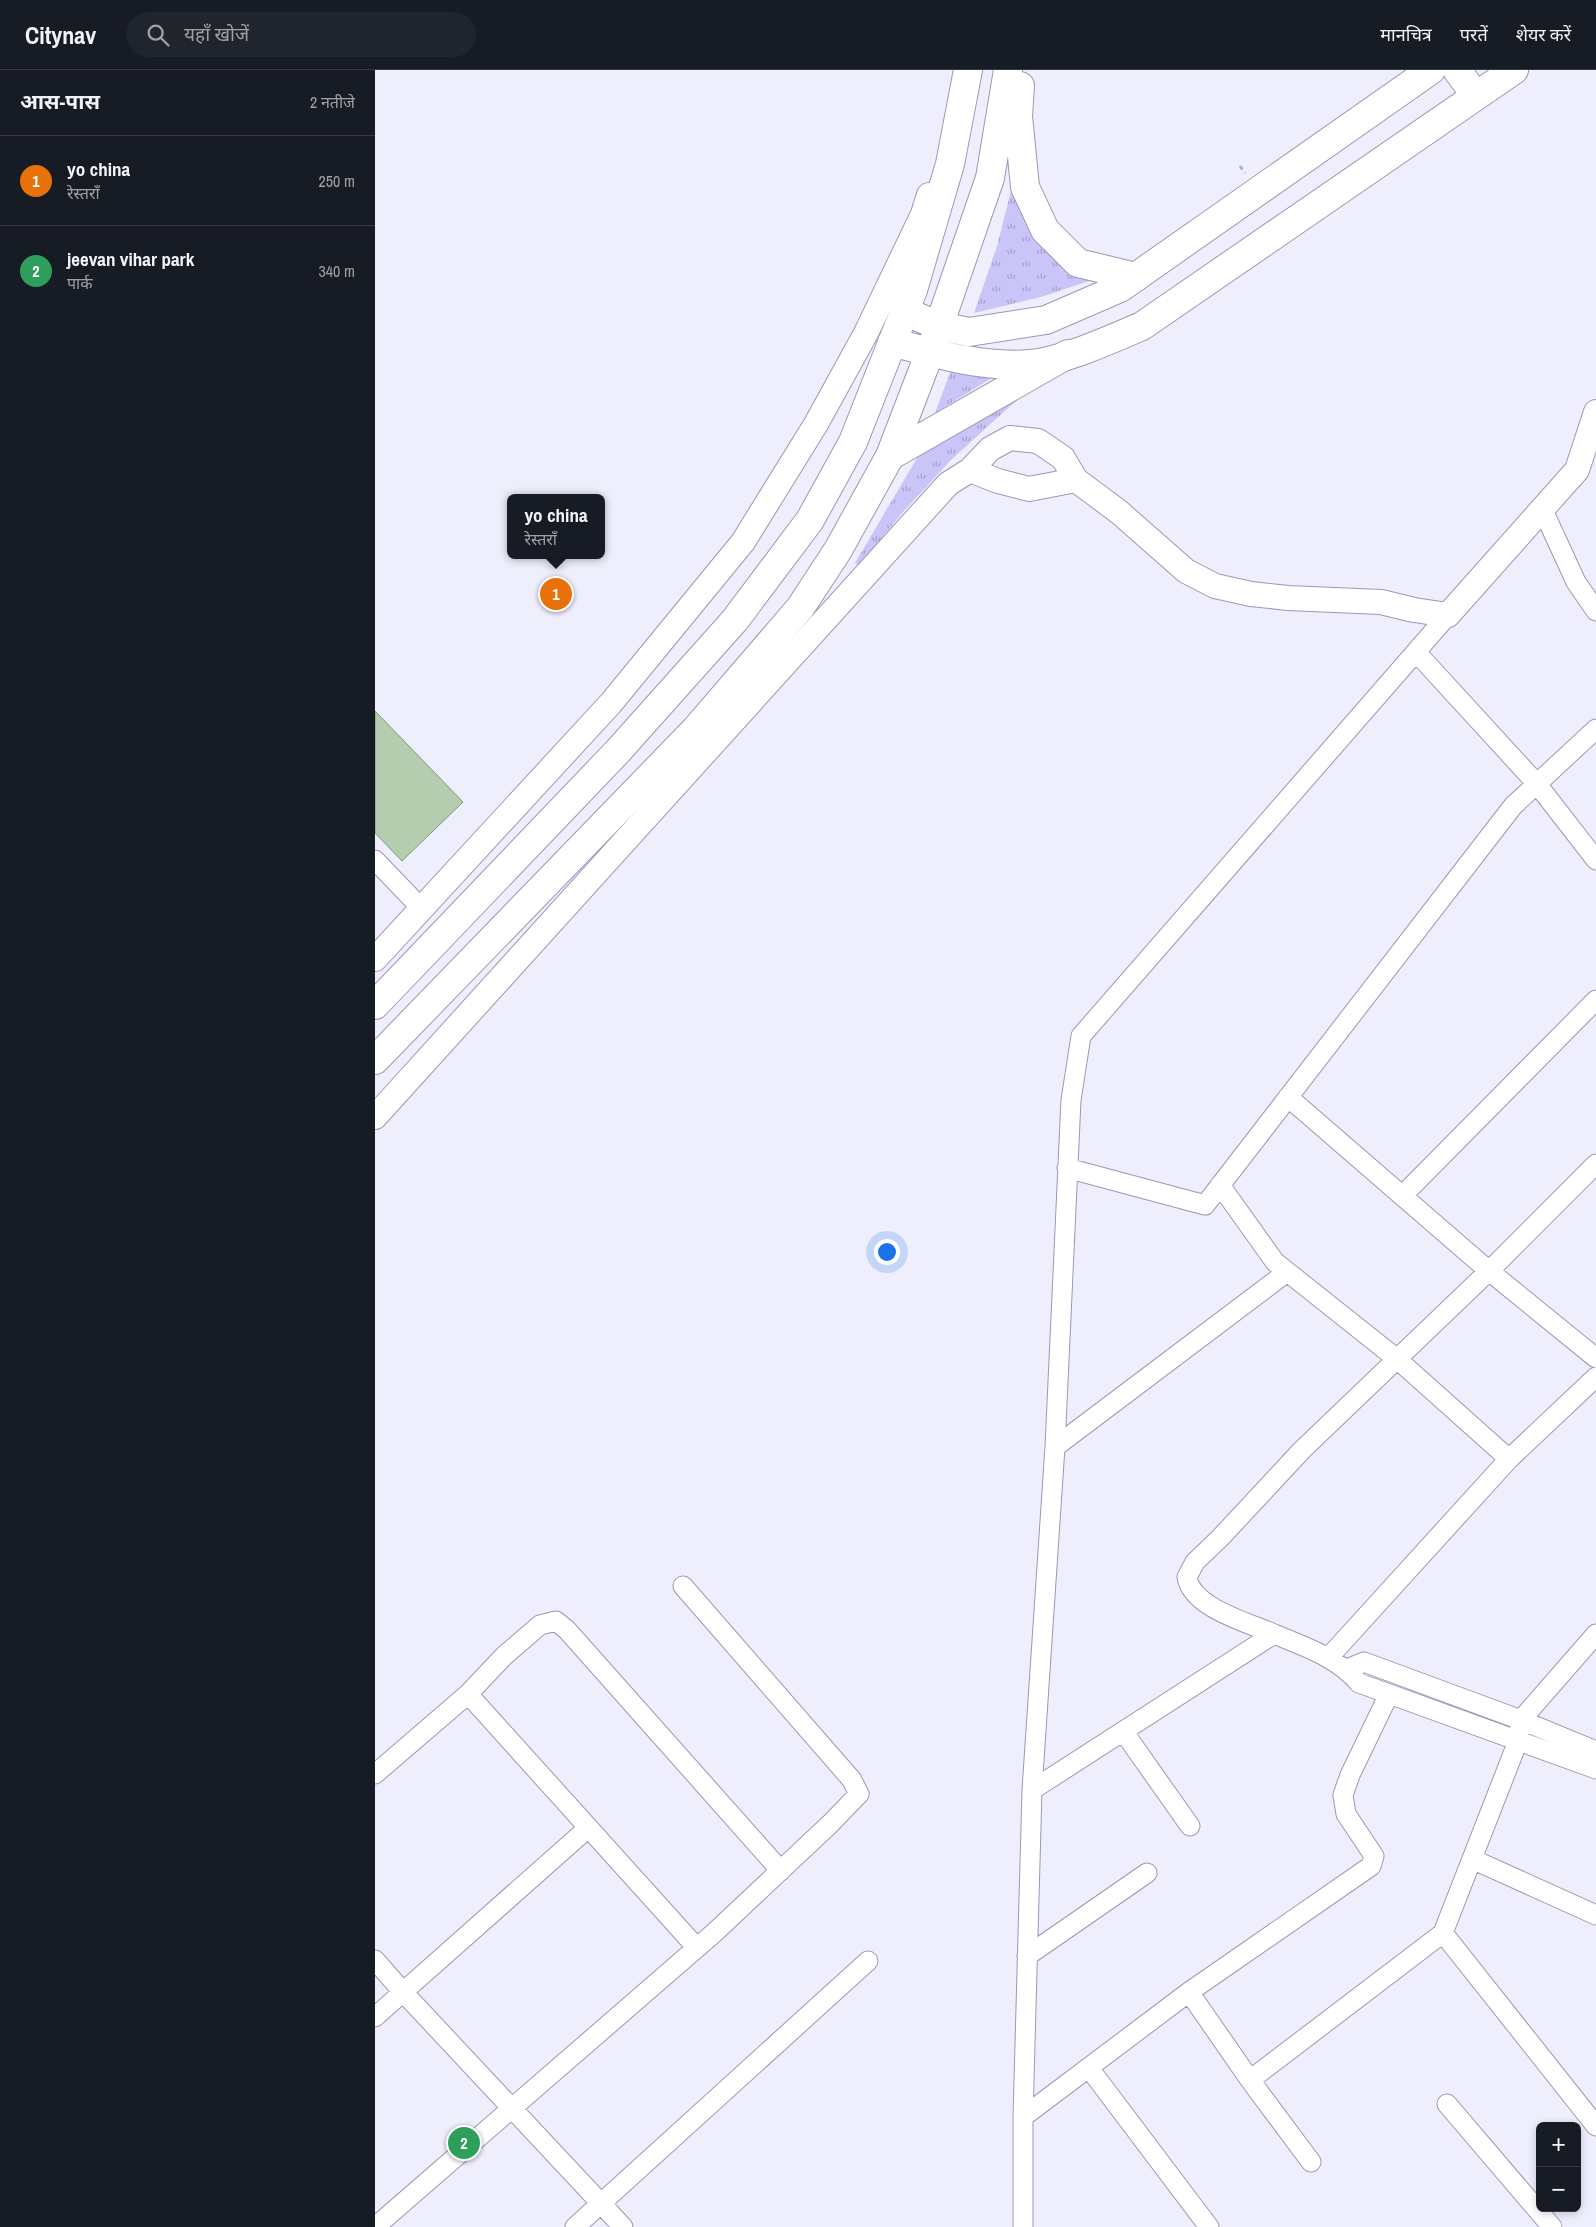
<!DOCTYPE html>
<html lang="hi">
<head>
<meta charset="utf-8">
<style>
  body { margin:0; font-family:"Archivo Narrow","Noto Sans Devanagari",sans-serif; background:#20242c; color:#f1f3f6 }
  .controls { position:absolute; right:15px; bottom:15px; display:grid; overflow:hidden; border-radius:8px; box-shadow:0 2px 8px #0003 }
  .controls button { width:45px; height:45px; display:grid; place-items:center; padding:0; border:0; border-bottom:1px solid #363941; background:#171b24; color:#f1f3f6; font:25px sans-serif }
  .you { position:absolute; left:511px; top:1181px; width:18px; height:18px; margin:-12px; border:4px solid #fff; border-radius:50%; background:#1a73e8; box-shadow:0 0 0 8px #1a73e833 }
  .badge { display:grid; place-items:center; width:32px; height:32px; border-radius:50%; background:#397f22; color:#fff; font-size:16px; font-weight:700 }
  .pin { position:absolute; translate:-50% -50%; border:2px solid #fff; box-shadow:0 1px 5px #0006 }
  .popup { position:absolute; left:132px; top:424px; width:98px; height:65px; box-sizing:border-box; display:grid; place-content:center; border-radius:8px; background:#171b24; filter:drop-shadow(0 1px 4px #0005); font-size:16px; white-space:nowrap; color:#9ea1a6 }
  .popup b { font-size:19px; color:#f1f3f6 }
  .popup::after { content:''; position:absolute; left:50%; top:100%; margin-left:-10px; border:10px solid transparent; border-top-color:#171b24 }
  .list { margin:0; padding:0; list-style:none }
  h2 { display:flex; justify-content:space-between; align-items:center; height:65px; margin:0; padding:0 20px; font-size:21px }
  h2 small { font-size:16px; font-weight:400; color:#9ea1a6 }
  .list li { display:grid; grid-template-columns:32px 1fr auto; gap:15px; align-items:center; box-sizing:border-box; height:90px; padding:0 20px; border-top:1px solid #363941 }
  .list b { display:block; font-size:19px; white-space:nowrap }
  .list p { margin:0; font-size:16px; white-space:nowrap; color:#9ea1a6 }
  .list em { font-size:16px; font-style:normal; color:#9ea1a6 }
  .icon { flex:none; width:28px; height:28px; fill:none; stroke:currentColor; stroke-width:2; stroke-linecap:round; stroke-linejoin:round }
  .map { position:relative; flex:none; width:1221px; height:2157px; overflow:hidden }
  header { display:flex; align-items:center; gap:30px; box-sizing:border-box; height:70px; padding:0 25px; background:#171b24; border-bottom:1px solid #363941 }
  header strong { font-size:24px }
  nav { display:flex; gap:28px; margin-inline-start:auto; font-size:18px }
  .search { width:350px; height:45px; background:#20242c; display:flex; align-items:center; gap:12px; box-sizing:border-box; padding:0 18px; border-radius:28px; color:#9ea1a6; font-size:19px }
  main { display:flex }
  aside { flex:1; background:#171b24 }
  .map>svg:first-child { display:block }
  .grass { fill:url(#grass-tufts) }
  .building { fill:#b5cdaf; stroke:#80967a }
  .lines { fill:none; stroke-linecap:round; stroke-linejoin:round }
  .minor-casing { stroke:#9a98b9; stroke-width:21 }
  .tertiary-casing { stroke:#9a98b9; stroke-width:26 }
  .primary-casing { stroke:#9a98b9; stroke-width:30 }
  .trunk-casing { stroke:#9a98b9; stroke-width:30 }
  .path { stroke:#b0afbe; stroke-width:3; stroke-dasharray:4 4; stroke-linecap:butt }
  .minor { stroke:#fff; stroke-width:19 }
  .tertiary { stroke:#fff; stroke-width:24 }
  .primary { stroke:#fff; stroke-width:28 }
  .trunk { stroke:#fff; stroke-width:28 }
</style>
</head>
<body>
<header>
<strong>Citynav</strong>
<div class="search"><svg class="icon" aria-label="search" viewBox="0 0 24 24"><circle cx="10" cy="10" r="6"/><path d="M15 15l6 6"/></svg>यहाँ खोजें</div>
<nav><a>मानचित्र</a><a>परतें</a><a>शेयर करें</a></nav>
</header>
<main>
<aside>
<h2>आस-पास<small>2 नतीजे</small></h2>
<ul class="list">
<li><span class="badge" style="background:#e8710a">1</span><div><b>yo china</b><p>रेस्तराँ</p></div><em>250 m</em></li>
<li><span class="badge" style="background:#2e9e5b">2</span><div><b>jeevan vihar park</b><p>पार्क</p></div><em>340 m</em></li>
</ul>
</aside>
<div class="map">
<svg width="1221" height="2157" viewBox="0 0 1221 2157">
  <defs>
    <pattern id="grass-tufts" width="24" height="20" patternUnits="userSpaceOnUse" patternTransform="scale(1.25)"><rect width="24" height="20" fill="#c9c5f9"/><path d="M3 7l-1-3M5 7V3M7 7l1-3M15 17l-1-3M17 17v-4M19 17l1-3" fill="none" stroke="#a4a1cc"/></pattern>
  </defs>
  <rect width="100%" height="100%" fill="#efeefd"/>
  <path class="grass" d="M639,109L729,206L666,227L599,243L622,176Z
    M579,292L628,301L560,343Z
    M655,318L576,390L527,443L484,496L480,493L542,388L549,381Z"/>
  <path class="building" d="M0,641L88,732L27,791L0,763Z"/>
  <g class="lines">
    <g class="minor-casing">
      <path id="minor" d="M1167,438L1201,512L1221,541
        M1041,582L1162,714L1221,790
        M0,790L47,839
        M913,1027L1114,1201L1221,1288
        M692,1098L830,1135L1138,736L1221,659
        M845,1115L900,1192L1022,1289L1134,1389
        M1027,1126L1221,930
        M680,1377L912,1202
        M899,1564C872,1552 817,1538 812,1507L820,1492L846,1467L927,1380L1114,1201L1221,1094
        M954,1587L1134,1389L1221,1307
        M972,1599L989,1592L1146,1650L1221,1681
        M748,1661L815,1756
        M0,1704L93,1624
        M657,1720L680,1377L696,1030L706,966L1073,545
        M1097,1789L1221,1845
        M1068,1863L1221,2056
        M322,1878L93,1624L129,1586L165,1555L181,1551L192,1560L406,1801
        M652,1886L772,1803
        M0,1890L28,1922L213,1758
        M814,1922L996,1796L999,1786L971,1744L968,1725L975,1705L1014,1624
        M0,1947L28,1922L248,2157
        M714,1998L834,2157
        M875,2010L936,2092
        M1072,2034L1177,2157
        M648,2047L814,1922L875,2010L1068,1863L1143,1671L1146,1650L1221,1564
        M0,2157L339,1863L455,1754L484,1724L477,1710L308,1516
        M200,2157L493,1891
        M648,2157V2047L657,1720L899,1564C930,1577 962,1587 984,1613L1221,1699"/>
    </g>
    <g class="tertiary-casing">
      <path id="tertiary" d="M701,410L744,442L811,501L840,516L876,524L913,528L1006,532L1039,540L1073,545L1202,400L1221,342
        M0,889L236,633L368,472L441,354L491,263L548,144L554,125
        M0,1047L573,414L595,400L615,379L635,368L663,371L688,388L701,410L654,419L623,411L595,400"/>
    </g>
    <g class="primary-casing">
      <path id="primary" d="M1082,0L1101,26
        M529,241L564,256L594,262L671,250L745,218L1056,0
        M517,272C562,284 608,298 655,294C688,291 737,269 767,256L1139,0"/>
    </g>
    <g class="trunk-casing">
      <path id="trunk" d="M645,16L643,46L650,117L670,160L703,193L761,207
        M515,386L693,284
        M0,935L243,681L360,550L435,450L478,372L538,220L575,94L593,0
        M0,990L321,659L425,538L463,480L515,386L555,282L615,108L633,0"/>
    </g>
    <path class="path" d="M865,96L870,103"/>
    <use href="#minor" class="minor"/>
    <use href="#tertiary" class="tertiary"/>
    <use href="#primary" class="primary"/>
    <use href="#trunk" class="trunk"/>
  </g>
</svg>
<div class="controls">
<button>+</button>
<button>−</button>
</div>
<div class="you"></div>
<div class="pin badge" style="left:181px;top:524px;background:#e8710a">1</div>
<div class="popup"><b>yo china</b>रेस्तराँ</div>
<div class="pin badge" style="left:89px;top:2073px;background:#2e9e5b">2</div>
</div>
</main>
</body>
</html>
